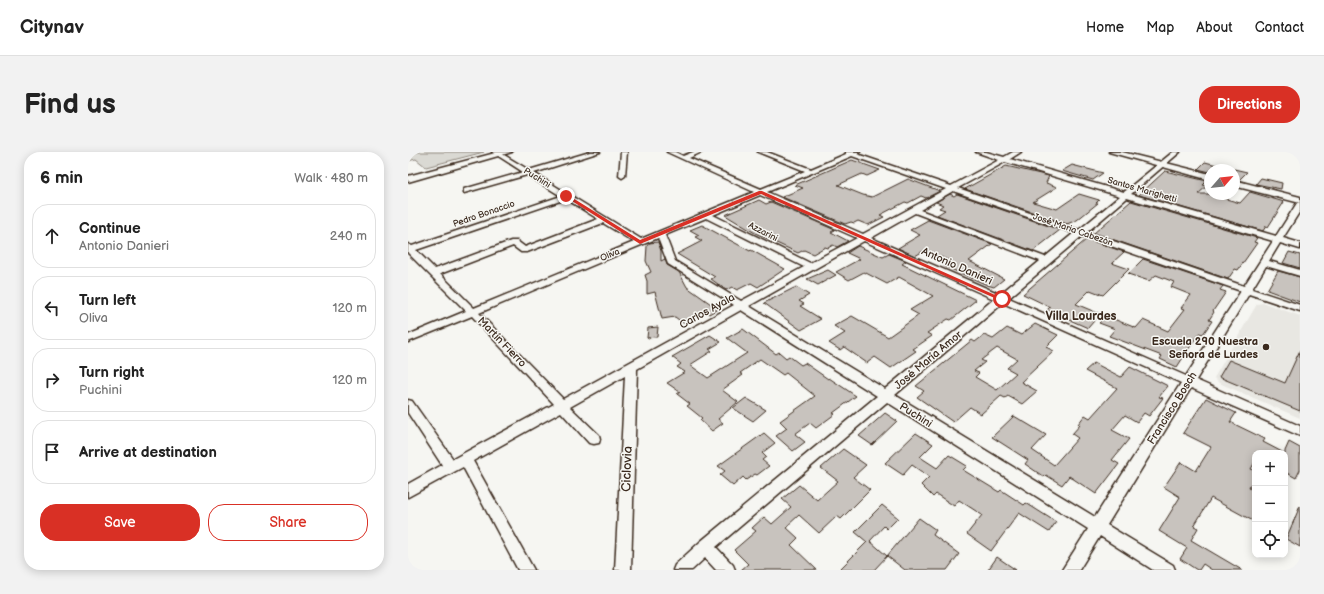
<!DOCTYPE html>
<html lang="en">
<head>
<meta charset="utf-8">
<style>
  body { margin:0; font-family:"Balsamiq Sans",sans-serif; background:#f2f2f2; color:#222 }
  .controls { position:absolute; right:12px; bottom:12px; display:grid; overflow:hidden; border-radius:8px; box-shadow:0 2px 10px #0003 }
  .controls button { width:36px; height:36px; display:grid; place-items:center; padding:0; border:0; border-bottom:1px solid #e0e0e0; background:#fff; color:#222; font:20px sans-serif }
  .compass { position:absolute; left:796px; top:12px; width:36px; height:36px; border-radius:50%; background:#fff; box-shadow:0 2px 10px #0003; rotate:62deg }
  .stop { position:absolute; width:12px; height:12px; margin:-9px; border:3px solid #d93025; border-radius:50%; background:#fff }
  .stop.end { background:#d93025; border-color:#fff; box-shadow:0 1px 4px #0008 }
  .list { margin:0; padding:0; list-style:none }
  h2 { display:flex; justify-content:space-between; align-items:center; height:52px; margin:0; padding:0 16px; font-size:17px }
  h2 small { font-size:13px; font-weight:400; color:#767676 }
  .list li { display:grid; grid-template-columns:26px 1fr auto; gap:12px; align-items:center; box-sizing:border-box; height:64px; margin:0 8px 8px; padding:0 8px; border:1px solid #e0e0e0; border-radius:16px }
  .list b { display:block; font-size:15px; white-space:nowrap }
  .list p { margin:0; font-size:13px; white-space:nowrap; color:#767676 }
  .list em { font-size:13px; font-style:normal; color:#767676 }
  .actions { display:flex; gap:8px; padding:12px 16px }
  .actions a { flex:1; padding:9px 0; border:1px solid #d93025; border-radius:16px; text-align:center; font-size:14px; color:#d93025 }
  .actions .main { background:#d93025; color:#fff }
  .icon { flex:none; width:22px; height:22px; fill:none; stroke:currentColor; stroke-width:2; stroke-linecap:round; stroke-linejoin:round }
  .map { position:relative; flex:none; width:892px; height:418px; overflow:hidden; border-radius:16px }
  header { display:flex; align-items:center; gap:24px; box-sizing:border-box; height:56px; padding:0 20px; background:#fff; border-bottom:1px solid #e0e0e0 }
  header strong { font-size:19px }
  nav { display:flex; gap:22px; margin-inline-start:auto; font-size:14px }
  .intro { display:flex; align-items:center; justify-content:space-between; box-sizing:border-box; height:96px; padding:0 24px }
  h1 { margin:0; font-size:28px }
  .button { padding:10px 18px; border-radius:16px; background:#d93025; color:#fff; font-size:14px; font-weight:700 }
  main { display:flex; gap:24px; padding:0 24px }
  aside { flex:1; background:#fff; border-radius:16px; box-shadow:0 2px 10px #0003 }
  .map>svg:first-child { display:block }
  .built { fill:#e8e7e2 }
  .green { fill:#dad9d3; stroke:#8a8278 }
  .building { fill:#c8c3be; stroke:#3b2a1e; fill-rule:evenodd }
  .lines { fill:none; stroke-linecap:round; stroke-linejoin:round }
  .minor-casing { stroke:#3b2a1e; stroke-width:3 }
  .major-casing { stroke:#3b2a1e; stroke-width:3 }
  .minor { fill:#f6f6f2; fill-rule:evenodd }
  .major { fill:#f6f6f2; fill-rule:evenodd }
  .route { fill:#d93025 }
  .poi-dot { fill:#3b2a1e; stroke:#f6f6f2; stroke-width:1.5 }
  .labels { text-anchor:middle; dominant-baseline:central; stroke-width:3; stroke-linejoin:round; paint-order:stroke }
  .far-street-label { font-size:9px; fill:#3b2a1e; stroke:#f6f6f2 }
  .street-label { font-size:11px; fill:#3b2a1e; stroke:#f6f6f2 }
  .poi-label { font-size:11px; font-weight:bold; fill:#3b2a1e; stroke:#f6f6f2; text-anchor:end }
  .neighbourhood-label { font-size:12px; font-weight:bold; fill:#3b2a1e; stroke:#f6f6f2 }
  .near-street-label { font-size:13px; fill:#3b2a1e; stroke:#f6f6f2 }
</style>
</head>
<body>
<header>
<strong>Citynav</strong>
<nav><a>Home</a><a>Map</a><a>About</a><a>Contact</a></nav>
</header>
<div class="intro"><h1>Find us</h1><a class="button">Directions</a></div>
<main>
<aside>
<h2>6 min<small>Walk · 480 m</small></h2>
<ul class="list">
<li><svg class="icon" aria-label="ahead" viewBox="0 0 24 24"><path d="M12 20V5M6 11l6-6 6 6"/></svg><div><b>Continue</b><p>Antonio Danieri</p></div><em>240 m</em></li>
<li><svg class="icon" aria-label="left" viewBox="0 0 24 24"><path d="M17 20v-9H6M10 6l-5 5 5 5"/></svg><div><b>Turn left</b><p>Oliva</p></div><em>120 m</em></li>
<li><svg class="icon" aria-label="right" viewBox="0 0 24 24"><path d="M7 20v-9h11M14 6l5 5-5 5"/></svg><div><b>Turn right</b><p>Puchini</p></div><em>120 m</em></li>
<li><svg class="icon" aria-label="arrive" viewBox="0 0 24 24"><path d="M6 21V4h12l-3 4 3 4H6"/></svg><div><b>Arrive at destination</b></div></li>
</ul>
<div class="actions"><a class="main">Save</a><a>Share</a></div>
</aside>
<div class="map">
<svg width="892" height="418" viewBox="0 0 892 418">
  <rect width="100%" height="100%" fill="#f6f6f2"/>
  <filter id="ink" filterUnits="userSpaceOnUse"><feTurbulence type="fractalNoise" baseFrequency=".025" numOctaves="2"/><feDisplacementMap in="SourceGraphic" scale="8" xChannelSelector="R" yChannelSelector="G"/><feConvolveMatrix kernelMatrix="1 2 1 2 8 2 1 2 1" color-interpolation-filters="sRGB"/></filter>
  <g filter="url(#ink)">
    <path class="built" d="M856,151L892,164V266L811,231L806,226L849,152Z"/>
    <path class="green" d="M0,0H76L18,15L8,7L0,9Z"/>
    <path class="building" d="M444,8L472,18L459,24L454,22L430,33L455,43L464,45L500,27L532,39L518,46L513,44L500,51L497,50L472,63L476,65L460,73L450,69L446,71L443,70L437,72L374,45L395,36L387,33Z
      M797,10L813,14L810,18H802V20L790,17Z
      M664,13L695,21L685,28L654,19Z
      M598,14L641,24L638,31L649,35L625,50L649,57L671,42L691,48L688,51H690L669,68L659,72L557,37Z
      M826,17L839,20L831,28L826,27Z
      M757,19L799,29L795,33L799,34L790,42H801L832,51L842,40L876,50L860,75L858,74L855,79L731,43Z
      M853,26L874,31L873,37L848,32Z
      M542,42L546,44L549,42L652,78L625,99L529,63L537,58L531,56L535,53L528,50Z
      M351,48L358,52L363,50L427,78L423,80L440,89L429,95L425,93L420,96L417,95L405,102L396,98L390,101L347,81L317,63Z
      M723,49L849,86L846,90L849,91L830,118L827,117L820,127L686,81Z
      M520,68L584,92L561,109L596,127L586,135L579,133L536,114L542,109L517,98L507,104L490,96L512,83L502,78Z
      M294,73L342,99L343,98L377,117L350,135L343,131L329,138L324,135L318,138L303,127L307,125L269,102L294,89L287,85L291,83L282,78Z
      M679,87L716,100L704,111L721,117L695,143L682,138L668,152L692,162L680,176L639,158L642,155L615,142Z
      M250,90L253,99V109L257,107L259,113L271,120L279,135L310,157L301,162L297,159L275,171L267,165L254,167L247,140L239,142V129L237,123L243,120L238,109L239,94L241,91Z
      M450,94L475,105L481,102L498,109L494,112L568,148L543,168L540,167L519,181L524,184L505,197L508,199L483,216L467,205L459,211L436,195L432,198L421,191L437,181L426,174L444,164L480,185L511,163L502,158L525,144L491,125L479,132L456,120L441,128L428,120L452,107L439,101Z
      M881,100L892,103V116L875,111Z
      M735,107L815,134L812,138L818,140L805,159L806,160L801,168L804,169L795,182L791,181L769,215L752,207L754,204L701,184L707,177L691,171L698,164L728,176L735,168L760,179L777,157L773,156L783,143L763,135L766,130L748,123L741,129L720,122Z
      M420,118L428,123L410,133L399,127Z
      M870,119L892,125V150L859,138Z
      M388,135L401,143L391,149L396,152L392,154L413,167L393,178L356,151Z
      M627,172L650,183L638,195L646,199L613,230L629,239L614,252L600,244L597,246L593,244L573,262L562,255L545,270L509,245L516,239L508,234L564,188L567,190L576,183L585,187L599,176L613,183ZM589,196L609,207L599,216L608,221L589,238L567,225L571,221L566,219L577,210L573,208Z
      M250,175L249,185L239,186L240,176Z
      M335,177L368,202L371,200L378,206L381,204L393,213L397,211L420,227L421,226L448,244L425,261L427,262L408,276L402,271L387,282L397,290L385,299L368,284L379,276L372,269L407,244L378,221L375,223L352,207L332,221L335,223L314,238L330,250L310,267L315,271L304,279L292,268L294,266L279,254L282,252L269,242L272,240L259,231L277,220L269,215L273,212L264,205L302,183L313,190L301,197L304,199L282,213L300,226L339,201L319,186Z
      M892,198V259L811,225L821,208L877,231Z
      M686,211L713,225L722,215L760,234L751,245L755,246L741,264L736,261L729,270L717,263L704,278L721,287L704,308L711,312L688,342L661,324L654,333L638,323L636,325L617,312L620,308L584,285L606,264L638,283L624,298L646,313L670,286L664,282L672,273L670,272L677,263L682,266L709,236L677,219Z
      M338,246L358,258L345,269L325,256Z
      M798,246L828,261L822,270L857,287L855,290L876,301H847V310L843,317L847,319V324L841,336L847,339V370L803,346L786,374L790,376L783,388L834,418H804L795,412L791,418H789L772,407L779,396L751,379L772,345L756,335L773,310L788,319L803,295L775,281Z
      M477,261L489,269L464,293L451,284Z
      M356,281L367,291L354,301L358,305L354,308L361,314L349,323L347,322L338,328L335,325L325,334L312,323L317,319L310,314Z
      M508,281L525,292L512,305L529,316L541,303L559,314L555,318L591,340L593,338L616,353L618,351L648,370L641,380L611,361L583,399L559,382L574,363L551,348L546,354L528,342L525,345L513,333L521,325L504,313L495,323L477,311Z
      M881,290L892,296V318L888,326L877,320V299Z
      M435,297L458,313L445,325L462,338L433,367L429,364L411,381L391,363L378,375L390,386L383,393L409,418H333L340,412L326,398L348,379L344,376L356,365L364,372L383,355L374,347L391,333L409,348L430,329L413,316Z
      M474,353L490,366L479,377L476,374L462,389L479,404L466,418H431L459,390L447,380Z
      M892,354V395L878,387Z
      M511,366L528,378L525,383L551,402L539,418H497L479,404Z
      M589,405L608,418H580Z"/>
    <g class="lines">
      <g class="minor-casing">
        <path id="minor" d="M84,0H91L121,18L182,0H192L126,21L233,87L346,40L259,0H267L275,4L285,0H294L281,6L353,37L397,19L350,0H359L403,17L438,2V0H452L449,2L543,34L591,8L568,0H578L596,5L605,0H613L602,7L716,40L765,0H772L723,42L868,84L889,51H892V59L875,86L892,91V97L872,91L861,109L892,118V124L858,114L844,137L892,153V159L841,142L788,228L892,274V284L783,236L699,373L765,413L767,418H745L692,384L671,418H654L680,377L479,250L308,395L325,413L327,418H308L297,406L284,418H265L267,413L292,390L469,244L333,158L229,217L223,418H207L217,224L162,255L191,283L192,287L191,291L186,292L181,291L153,260L65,309L126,418H110L55,315L0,345V332L34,313L0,261V248L4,249L45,307L146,252L64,164L0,190V183L58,159L0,101V92L4,94L153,44L119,23L56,41V37L115,20ZM444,4L538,37L455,82L359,40ZM597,10L712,44L671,78L550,36ZM545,39L666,81L637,105L512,58ZM352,43L449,86L402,111L305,63ZM719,46L865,89L836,134L679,80ZM158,47L190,67L117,95L109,89H103L27,117L8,98ZM507,61L632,109L592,142L463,86ZM298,66L396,115L333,149L267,109L257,83ZM195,71L226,90L66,156L32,122L105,94L113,100H119ZM674,84L833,139L778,224L601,146ZM250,86L260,112L326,153L155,247L71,161ZM456,89L586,147L477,237L341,154ZM595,151L773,231L687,365L487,243Z
          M213,0H219L217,24L214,26L211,24Z"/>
      </g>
      <g class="major-casing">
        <path id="major" d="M91,0H104L0,30V24Z
          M701,0H714L802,22V28Z
          M826,28L892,45V51L826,34Z"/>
      </g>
      <use href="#minor" class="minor"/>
      <use href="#major" class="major"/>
    </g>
  </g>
  <path class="route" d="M351,39H354L596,147L591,148L353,42L232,92L156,44L160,43L232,88Z"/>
  <circle class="poi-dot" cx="858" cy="195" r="4"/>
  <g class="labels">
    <g class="far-street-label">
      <text transform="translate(129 26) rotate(32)">Puchini</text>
      <text transform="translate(734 38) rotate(16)">Santos Marighetti</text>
      <text transform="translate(76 62) rotate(-19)">Pedro Bonaccio</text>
      <text transform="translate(665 78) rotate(19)">José Maria Cabezón</text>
      <text transform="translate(355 80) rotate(27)">Azzarini</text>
      <text transform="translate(202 103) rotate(-23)">Oliva</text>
    </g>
    <g class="street-label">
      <text transform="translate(549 114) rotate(24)">Antonio Danieri</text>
      <text transform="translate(299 159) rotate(-29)">Carlos Ayala</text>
      <text transform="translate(94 190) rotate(46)">Martín Fierro</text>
      <text transform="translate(520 208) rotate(-40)">José María Amor</text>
      <text transform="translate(764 256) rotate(-58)">Francisco Bosch</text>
      <text transform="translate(508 263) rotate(32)">Puchini</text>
    </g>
    <g class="poi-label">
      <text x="850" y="189">Escuela 290 Nuestra<tspan x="850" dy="13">Señora de Lurdes</tspan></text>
    </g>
    <g class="neighbourhood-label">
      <text x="673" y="164">Villa Lourdes</text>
    </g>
    <g class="near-street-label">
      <text transform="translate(219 317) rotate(-88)">Ciclovia</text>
    </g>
  </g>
</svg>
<div class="controls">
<button>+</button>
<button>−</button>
<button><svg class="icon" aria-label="locate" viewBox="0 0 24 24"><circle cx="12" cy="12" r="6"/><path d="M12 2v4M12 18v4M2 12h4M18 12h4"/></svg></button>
</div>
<svg class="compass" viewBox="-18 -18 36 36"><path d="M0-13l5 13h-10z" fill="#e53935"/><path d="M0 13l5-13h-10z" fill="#767676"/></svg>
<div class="stop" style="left:594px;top:147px"></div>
<div class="stop end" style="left:158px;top:44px"></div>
</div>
</main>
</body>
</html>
